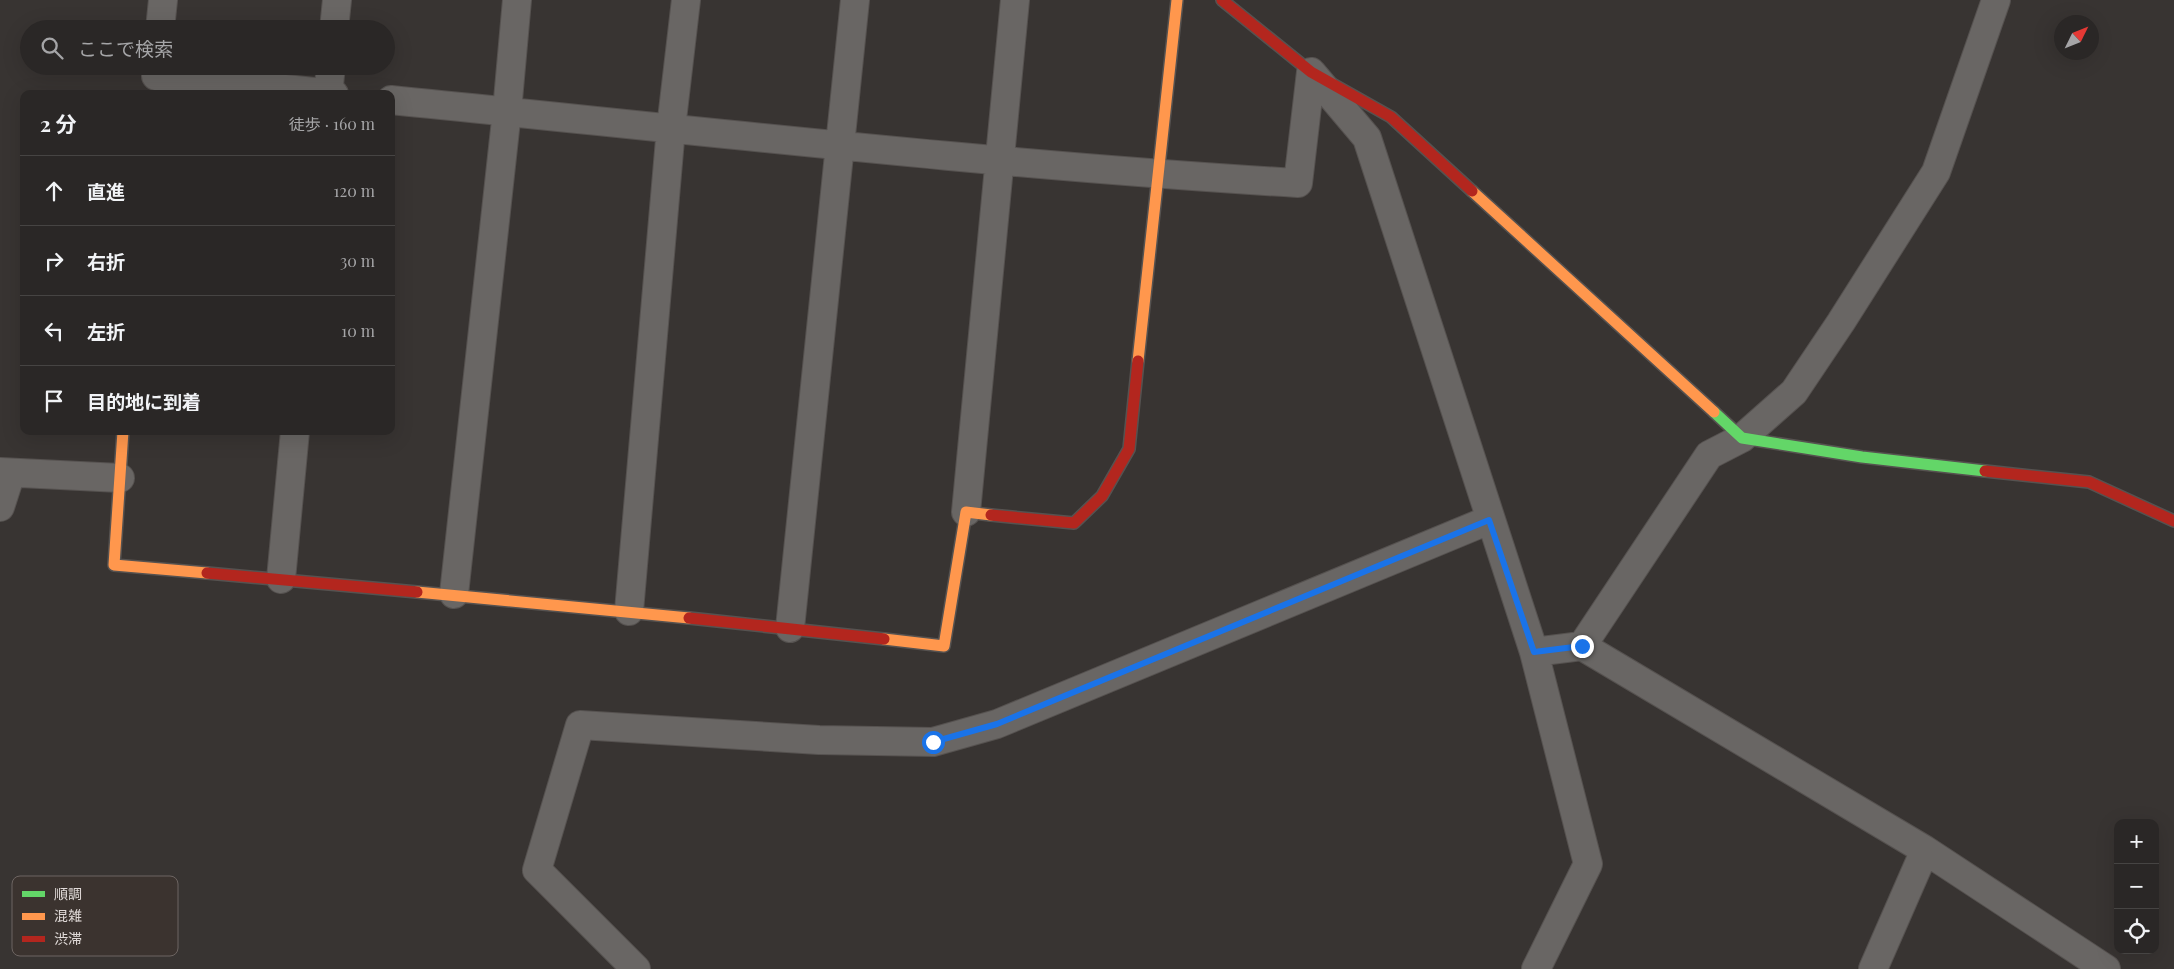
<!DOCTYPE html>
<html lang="ja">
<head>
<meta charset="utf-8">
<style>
  body { margin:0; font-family:"Playfair Display","Noto Sans JP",serif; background:#363332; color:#f1f3f6 }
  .controls { position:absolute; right:15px; bottom:15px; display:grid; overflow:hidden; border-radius:10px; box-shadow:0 5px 20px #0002 }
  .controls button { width:45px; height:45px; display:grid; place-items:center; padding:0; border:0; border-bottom:1px solid #464443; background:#2a2726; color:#f1f3f6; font:25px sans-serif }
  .compass { position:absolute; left:2054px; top:15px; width:45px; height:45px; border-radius:50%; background:#2a2726; box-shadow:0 5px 20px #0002; rotate:47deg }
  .stop { position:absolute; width:15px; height:15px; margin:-11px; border:4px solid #1a73e8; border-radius:50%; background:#fff }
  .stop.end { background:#1a73e8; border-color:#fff; box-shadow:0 1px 5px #0008 }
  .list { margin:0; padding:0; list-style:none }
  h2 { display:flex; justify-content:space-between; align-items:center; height:65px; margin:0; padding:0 20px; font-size:21px }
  h2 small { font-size:16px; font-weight:400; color:#a5a5a7 }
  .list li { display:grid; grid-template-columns:32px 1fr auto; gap:15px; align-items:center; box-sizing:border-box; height:70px; padding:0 20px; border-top:1px solid #464443 }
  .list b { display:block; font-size:19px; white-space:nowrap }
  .list em { font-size:16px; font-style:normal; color:#a5a5a7 }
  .icon { flex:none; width:28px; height:28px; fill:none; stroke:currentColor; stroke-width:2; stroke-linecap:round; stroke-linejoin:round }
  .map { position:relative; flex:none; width:2174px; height:969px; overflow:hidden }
  .search { position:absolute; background:#2a2726; box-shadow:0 5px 20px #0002; left:20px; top:20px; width:375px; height:55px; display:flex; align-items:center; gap:12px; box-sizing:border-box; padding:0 18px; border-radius:28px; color:#a5a5a7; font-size:19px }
  .panel { position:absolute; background:#2a2726; box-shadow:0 5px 20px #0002; left:20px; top:90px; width:375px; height:345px; border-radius:10px }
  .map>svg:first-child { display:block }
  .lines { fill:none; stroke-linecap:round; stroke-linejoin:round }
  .street-casing { stroke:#565250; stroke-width:30 }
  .fast-casing { stroke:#565250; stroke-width:14 }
  .slow-casing { stroke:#565250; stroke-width:14 }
  .jam-casing { stroke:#565250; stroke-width:14 }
  .street { stroke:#696664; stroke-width:28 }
  .fast { stroke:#63d668; stroke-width:11 }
  .slow { stroke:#ff974d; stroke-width:11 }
  .jam { stroke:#b3261e; stroke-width:11 }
  .route { stroke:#1a73e8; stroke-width:6 }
  .key { fill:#3b332f; stroke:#6d6562; stroke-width:1 }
  .key-label { font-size:14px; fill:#e0dad8 }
</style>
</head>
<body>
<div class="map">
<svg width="2174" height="969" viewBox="0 0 2174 969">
  <rect width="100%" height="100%" fill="#383432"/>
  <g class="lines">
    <g class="street-casing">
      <path id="street" d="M160,29L163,0
        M334,29L337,0
        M1312,73L1367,138L1534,652L1588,864L1536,969
        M156,76L334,94
        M328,94L331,66
        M391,100C693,130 995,165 1298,183L1311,72
        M0,472L120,478
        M0,507L11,473
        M966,512L1015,0
        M281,579L295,431
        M454,594L507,111L517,0
        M629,611L671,128L686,0
        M790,628L855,0
        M1582,646L1709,455L1742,438L1794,392L1841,322L1936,172L1996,0
        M1534,652L1582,646L1925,850L2106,969
        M636,969L537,870L580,725L819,740L933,742L997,724L1489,520
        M1873,969L1925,850"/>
    </g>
    <g class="fast-casing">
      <path id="fast" d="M1714,412L1742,438L1862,457L1985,471"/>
    </g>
    <g class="slow-casing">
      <path id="slow" d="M1472,191L1714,412
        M1138,361L1177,0
        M123,431L114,565L207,573
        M417,592L689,618
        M884,639L944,646L966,512L991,515"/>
    </g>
    <g class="jam-casing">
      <path id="jam" d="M1222,0L1311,72L1391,117L1472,191
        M1985,471L2089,482L2174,521
        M991,515L1074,523L1102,496L1129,449L1138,361
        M207,573L417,592
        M689,618L884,639"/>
    </g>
    <use href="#street" class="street"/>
    <use href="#fast" class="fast"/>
    <use href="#slow" class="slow"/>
    <use href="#jam" class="jam"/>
  </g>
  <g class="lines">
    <path class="route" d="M933,742L997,724L1489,520L1534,652L1582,646"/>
  </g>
  <rect x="12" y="876" width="166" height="80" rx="8" class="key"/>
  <rect x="22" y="891" width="23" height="6" fill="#63d668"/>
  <rect x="22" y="913" width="23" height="7" fill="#ff974d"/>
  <rect x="22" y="936" width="23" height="6" fill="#b3261e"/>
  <g class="key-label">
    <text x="54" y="899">順調</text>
    <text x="54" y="921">混雑</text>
    <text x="54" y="944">渋滞</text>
  </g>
</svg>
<div class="controls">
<button>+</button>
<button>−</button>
<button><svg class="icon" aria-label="locate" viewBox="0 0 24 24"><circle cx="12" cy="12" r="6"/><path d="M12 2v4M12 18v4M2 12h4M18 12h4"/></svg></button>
</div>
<svg class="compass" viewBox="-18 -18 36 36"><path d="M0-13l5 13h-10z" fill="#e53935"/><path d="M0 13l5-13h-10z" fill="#a5a5a7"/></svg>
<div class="stop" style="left:933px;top:742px"></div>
<div class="stop end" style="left:1582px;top:646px"></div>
<div class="search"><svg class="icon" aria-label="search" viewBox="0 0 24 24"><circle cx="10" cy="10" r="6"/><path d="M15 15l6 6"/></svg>ここで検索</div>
<section class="panel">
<h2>2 分<small>徒歩 · 160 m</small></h2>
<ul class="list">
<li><svg class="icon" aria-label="ahead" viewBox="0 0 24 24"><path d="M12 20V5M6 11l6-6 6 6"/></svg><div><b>直進</b></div><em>120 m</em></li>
<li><svg class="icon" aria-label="right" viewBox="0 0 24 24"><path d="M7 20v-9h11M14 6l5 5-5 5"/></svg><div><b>右折</b></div><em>30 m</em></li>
<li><svg class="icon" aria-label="left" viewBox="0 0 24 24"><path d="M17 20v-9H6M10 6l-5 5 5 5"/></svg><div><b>左折</b></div><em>10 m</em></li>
<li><svg class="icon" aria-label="arrive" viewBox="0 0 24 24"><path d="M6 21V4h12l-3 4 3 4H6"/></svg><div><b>目的地に到着</b></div></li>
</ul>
</section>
</div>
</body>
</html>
